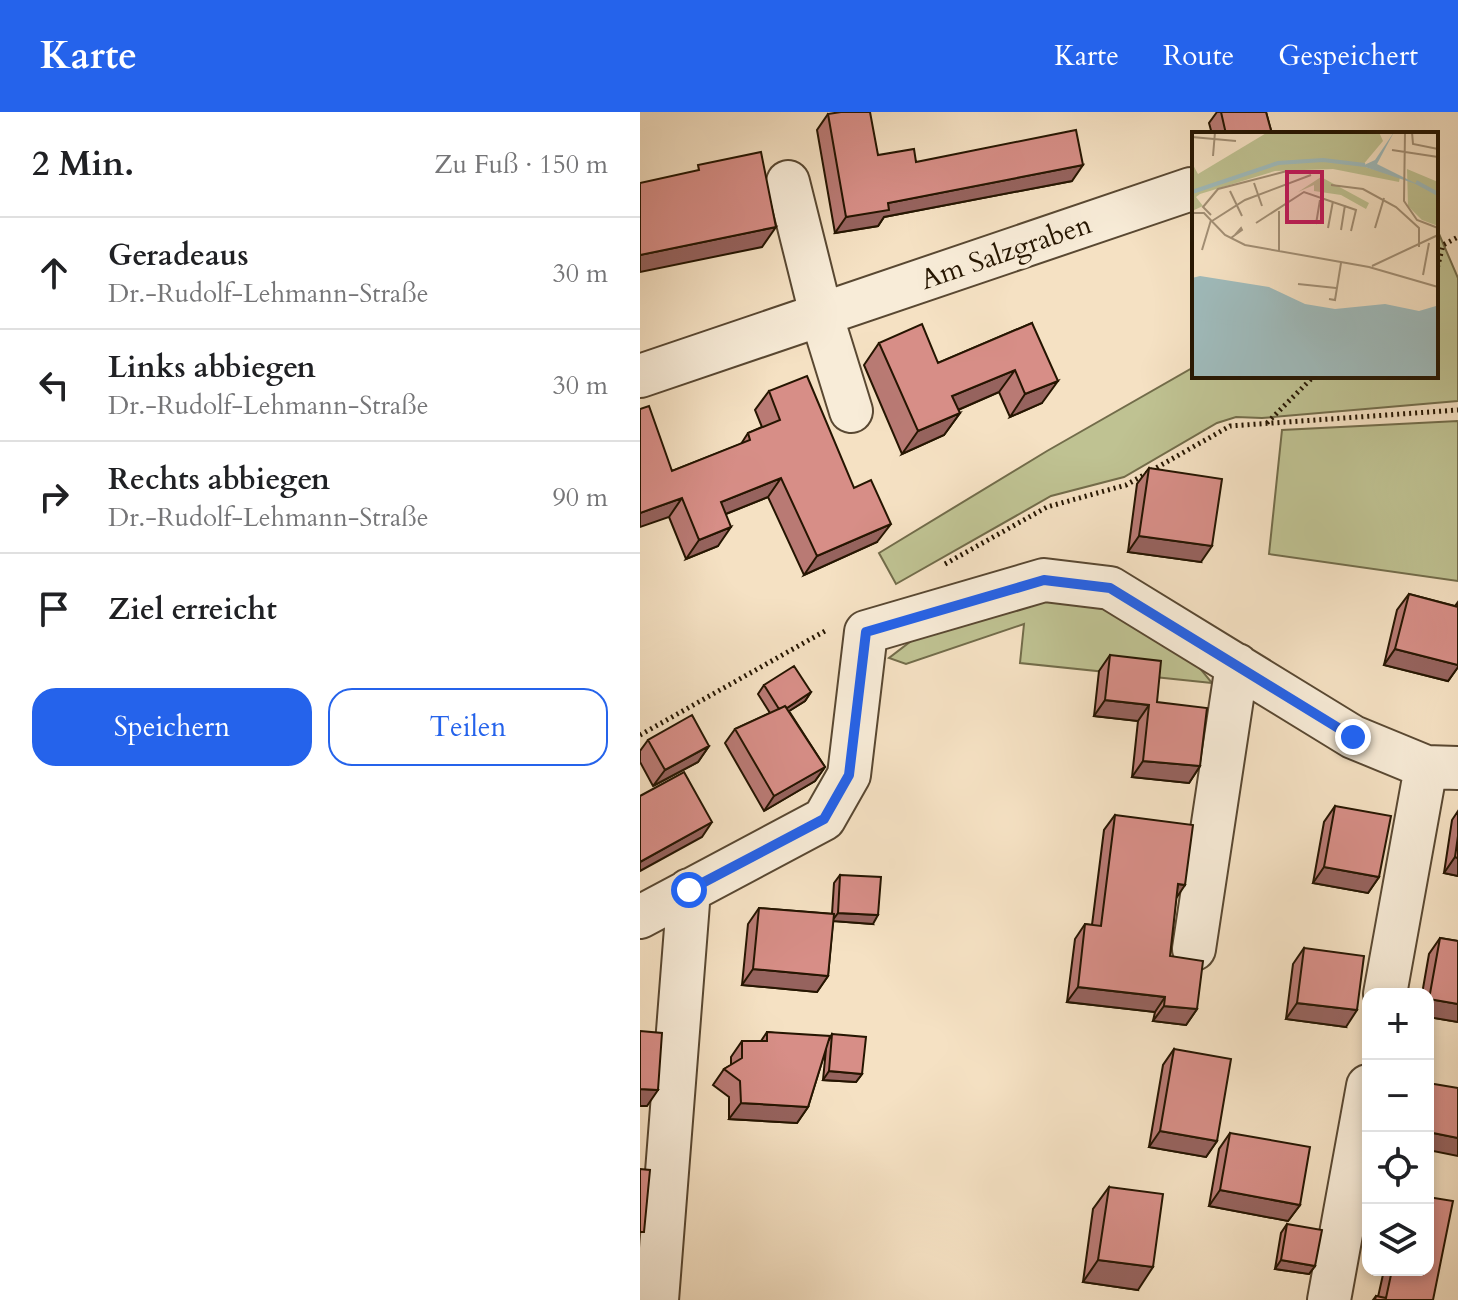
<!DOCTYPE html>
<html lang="de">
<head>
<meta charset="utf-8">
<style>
  body { margin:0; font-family:Cardo,serif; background:#f2f2f2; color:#202124 }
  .controls { position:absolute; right:24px; bottom:24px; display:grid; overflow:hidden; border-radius:16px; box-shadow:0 4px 12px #0003 }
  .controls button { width:72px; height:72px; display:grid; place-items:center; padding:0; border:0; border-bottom:2px solid #e0e0e0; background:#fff; color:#202124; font:40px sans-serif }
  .stop { position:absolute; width:24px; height:24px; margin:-18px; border:6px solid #2563eb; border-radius:50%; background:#fff }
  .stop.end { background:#2563eb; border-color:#fff; box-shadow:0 2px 8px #0008 }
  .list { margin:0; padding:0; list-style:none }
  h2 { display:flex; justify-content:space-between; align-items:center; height:104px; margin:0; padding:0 32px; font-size:34px }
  h2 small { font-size:26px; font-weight:400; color:#757577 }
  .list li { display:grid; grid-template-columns:52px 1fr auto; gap:24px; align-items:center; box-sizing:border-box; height:112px; padding:0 32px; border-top:2px solid #e0e0e0 }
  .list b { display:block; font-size:30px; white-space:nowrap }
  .list p { margin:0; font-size:26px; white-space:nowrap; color:#757577 }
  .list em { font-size:26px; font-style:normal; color:#757577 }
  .actions { display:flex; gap:16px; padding:24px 32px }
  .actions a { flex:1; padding:18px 0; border:2px solid #2563eb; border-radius:24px; text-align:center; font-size:28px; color:#2563eb }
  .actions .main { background:#2563eb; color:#fff }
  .icon { flex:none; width:44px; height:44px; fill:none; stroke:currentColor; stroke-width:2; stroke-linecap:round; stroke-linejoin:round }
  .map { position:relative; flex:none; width:818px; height:1188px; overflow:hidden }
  header { display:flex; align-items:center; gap:48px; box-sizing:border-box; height:112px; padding:0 40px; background:#2563eb; color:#fff }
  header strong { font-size:38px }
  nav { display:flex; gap:44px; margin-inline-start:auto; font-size:28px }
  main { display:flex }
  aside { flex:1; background:#fff }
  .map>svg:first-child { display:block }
  .green { fill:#bfc292; stroke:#726c4a; stroke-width:2 }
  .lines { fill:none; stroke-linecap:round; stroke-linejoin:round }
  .street-casing { stroke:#594832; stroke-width:46 }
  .path { stroke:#251501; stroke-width:5; stroke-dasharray:2 4; stroke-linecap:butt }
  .street { stroke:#f8ecd8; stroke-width:42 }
  .wall { fill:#b97a74; stroke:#251501; stroke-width:2 }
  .shaded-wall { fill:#96635e; stroke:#251501; stroke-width:2 }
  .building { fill:#d78e87; stroke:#251501; stroke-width:2 }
  .route { stroke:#2563eb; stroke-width:10 }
  .labels { text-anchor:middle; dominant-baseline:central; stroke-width:8; stroke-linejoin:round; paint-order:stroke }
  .street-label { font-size:28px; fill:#251501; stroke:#f8ecd8 }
  .inset-river { fill:none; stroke:#9fbbbc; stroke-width:4 }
  .inset-road { fill:none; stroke:#a28f75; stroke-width:2 }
  .view { fill:#c2185b; fill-opacity:0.15; stroke:#c2185b; stroke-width:4 }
  .inset-edge { fill:none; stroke:#251501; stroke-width:4 }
</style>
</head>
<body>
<header>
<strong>Karte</strong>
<nav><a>Karte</a><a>Route</a><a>Gespeichert</a></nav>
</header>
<main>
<aside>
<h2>2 Min.<small>Zu Fuß · 150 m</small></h2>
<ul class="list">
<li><svg class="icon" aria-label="ahead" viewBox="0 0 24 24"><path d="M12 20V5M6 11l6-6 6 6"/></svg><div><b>Geradeaus</b><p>Dr.-Rudolf-Lehmann-Straße</p></div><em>30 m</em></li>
<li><svg class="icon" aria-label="left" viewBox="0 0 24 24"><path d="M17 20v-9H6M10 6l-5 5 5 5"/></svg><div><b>Links abbiegen</b><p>Dr.-Rudolf-Lehmann-Straße</p></div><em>30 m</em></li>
<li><svg class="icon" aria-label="right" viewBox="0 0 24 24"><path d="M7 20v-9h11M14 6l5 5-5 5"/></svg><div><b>Rechts abbiegen</b><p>Dr.-Rudolf-Lehmann-Straße</p></div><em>90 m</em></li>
<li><svg class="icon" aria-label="arrive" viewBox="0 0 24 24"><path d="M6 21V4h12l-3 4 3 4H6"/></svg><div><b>Ziel erreicht</b></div></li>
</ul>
<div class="actions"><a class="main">Speichern</a><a>Teilen</a></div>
</aside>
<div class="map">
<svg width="818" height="1188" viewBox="0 0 818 1188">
  <rect width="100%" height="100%" fill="#f5e1c3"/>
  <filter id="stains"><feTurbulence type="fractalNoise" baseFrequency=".0025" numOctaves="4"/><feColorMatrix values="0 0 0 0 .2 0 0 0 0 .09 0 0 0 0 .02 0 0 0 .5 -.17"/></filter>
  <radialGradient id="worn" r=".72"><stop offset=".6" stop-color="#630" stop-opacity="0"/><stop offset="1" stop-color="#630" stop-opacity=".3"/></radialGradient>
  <path class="green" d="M799,122L818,166V289L622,306L596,305L577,311L484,365L411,384L256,472L239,441L407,339L554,255V264H796V123Z
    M818,309V469L629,442L642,318Z
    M407,481L451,489L559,555L572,571L380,551L384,512L266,552L249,546L283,520Z"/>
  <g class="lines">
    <g class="street-casing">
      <path id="street" d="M148,70L181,202L211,299
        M0,264L551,77
        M0,805L184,707L209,663L226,520L404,468L470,476L713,625L786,655L818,656
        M554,837L597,553
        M745,882L786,655
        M17,1188L49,778
        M689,1188L728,974"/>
    </g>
    <path class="path" d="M796,161L803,133L818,125
      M627,311L674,264
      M305,452L407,395L486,373L590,314L818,298
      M0,623L185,519"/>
    <use href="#street" class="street"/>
  </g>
  <path class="wall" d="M577,0H626L632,22H572L569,11Z
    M188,2L238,43L276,50L432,69L244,105L238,114L195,121L177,18Z
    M392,211L402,291L370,305L359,280L318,298L320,301L304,323L262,342L224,253L239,231L298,251Z
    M129,279L214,376L237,430L164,463L128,385L86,402L78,434L46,447L29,405L32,359L101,332L108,321L122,315L115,298Z
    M509,356L561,450L488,440L497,372Z
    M769,482L815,494L818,490V555L808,569L744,553L757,498Z
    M470,543L517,590L560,654L549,671L492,665L498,609L454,604L459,559Z
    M124,573L171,580L165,589L149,599L185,655L175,669L124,699L85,631L95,617L130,601L118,582Z
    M8,628L69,634L58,650L13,674L0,650V639Z
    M695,694L739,765L728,781L673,771L684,710Z
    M818,699V764L804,761L812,708Z
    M475,703L536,785L530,844L557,897L546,913L513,909L515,900L427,890L435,827L445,812L452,813L464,718Z
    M200,763L233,812L193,809L188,864L177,880L102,873L108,812L119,796L192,802L194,771Z
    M800,826L818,829V910L788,905V882H782L789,842Z
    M664,836L706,915L646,907L653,852Z
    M127,920L189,928L192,922L222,962L216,970L183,968L186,937L168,995L157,1011L89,1007V985L73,973L84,957L91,953V945L102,929H121Z
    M534,937L577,1029L566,1045L509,1035L523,953Z
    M590,1021L660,1093L648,1109L569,1094L579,1037Z
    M469,1075L498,1178L443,1170L453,1097Z
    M647,1112L675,1154L669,1162L635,1157L641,1121Z
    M744,1158H788L793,1188H733L736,1184L738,1185Z"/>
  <path class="shaded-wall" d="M443,53L432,69L244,105L238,114L195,121L206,105L248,91Z
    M136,115L122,135L0,160V143Z
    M375,258L359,280L297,307L312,284Z
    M418,269L402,291L370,305L385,282Z
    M320,301L304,323L262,342L278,319Z
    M141,366L128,385L68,409L81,390Z
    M42,386L29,405L0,415V401Z
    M251,412L237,430L164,463L177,444Z
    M91,415L78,434L46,447L59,428Z
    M499,424L572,434L561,450L488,440Z
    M755,537L818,553V555L808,569L744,553Z
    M171,580L165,589L135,608L141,600Z
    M465,588L509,593L498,609L454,604Z
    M69,634L58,650L13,674L25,658Z
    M503,649L560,654L549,671L492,665Z
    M185,655L175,669L124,699L134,684Z
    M72,710L62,725L0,759V750Z
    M815,745L818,746V764L804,761Z
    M684,755L739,765L728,781L673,771Z
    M538,772L545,773L535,788Z
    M198,801L238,803L233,812L192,809Z
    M113,857L188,864L177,880L102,873Z
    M438,875L525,885L515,900L427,890Z
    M789,887L818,892V910L788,905Z
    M657,891L717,898L706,915L646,907Z
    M524,894L557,897L546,913L513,909Z
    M189,959L222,962L216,970L183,968Z
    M0,977L18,978L7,994H0Z
    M101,991L168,995L157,1011L89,1007Z
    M520,1019L577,1029L566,1045L509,1035Z
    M788,1020L818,1026V1044L788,1038Z
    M580,1078L660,1093L648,1109L569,1094Z
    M458,1148L513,1155L498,1178L443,1170Z
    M641,1148L675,1154L669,1162L635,1157Z"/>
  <path class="building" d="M201,0H230L238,43L274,37L276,50L436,18L443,53L248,91L249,98L206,105L188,2Z
    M581,0H626L632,22H586Z
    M121,40L136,115L0,143V71L59,58L58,53Z
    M392,211L418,269L385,282L375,258L312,284L320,301L278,319L239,231L282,212L298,251Z
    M167,264L214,376L231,368L251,412L177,444L141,366L81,390L91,415L59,428L42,386L0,401V297L9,294L32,359L110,328L108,321L140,308L129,279Z
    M509,356L582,367L572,434L499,424Z
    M769,482L818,495V553L755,537Z
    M470,543L521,549L517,590L567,596L560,654L503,649L509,593L465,588Z
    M154,554L171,580L147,596L145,594L139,597L124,573Z
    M145,594L185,655L134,684L95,617Z
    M52,603L69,634L25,658L8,628Z
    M44,660L72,710L0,750V684Z
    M695,694L751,704L739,765L684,755Z
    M475,703L553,713L545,773L538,772L530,844L563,849L557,897L524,894L525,885L438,875L445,812L461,814Z
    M818,724V746L815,745Z
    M200,763L241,765L238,803L198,801Z
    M119,796L194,802L188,864L113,857Z
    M800,826L818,829V892L789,887Z
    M664,836L724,844L717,898L657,891Z
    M0,919L22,921L18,978L0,977Z
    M127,920L190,924L168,995L101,991L100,969L84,957L102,946V929H127Z
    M192,922L226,925L222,962L189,959Z
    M534,937L591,947L577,1029L520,1019Z
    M788,971L818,976V1026L788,1020Z
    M590,1021L670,1035L660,1093L580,1078Z
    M0,1057L10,1058L4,1120H0Z
    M469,1075L523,1082L513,1155L458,1148Z
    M788,1085L813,1089L793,1188H735L736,1184L746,1186L752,1158H788Z
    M647,1112L682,1118L675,1154L641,1148Z"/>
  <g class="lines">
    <path class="route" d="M49,778L184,707L209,663L226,520L404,468L470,476L713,625"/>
  </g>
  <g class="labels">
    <g class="street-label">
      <text transform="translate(366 140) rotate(-19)">Am Salzgraben</text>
    </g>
  </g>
  <g transform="translate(552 20)">
    <rect width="246" height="246" fill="#f5e1c3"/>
    <path d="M76,0H187L191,9L170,34L208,45L207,50L141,37L83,39L8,62L4,65L11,74L0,79V31L6,42ZM215,37L246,50V94L230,88L216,74ZM129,45L177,71L174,77L149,63L122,59V53L106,60Z" fill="#bfc292"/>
    <path d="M202,0L185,32L227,53L170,34L183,28ZM8,144L77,155L113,172L143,177L193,172L227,179L244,174L246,246H0V146Z" fill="#9fbbbc"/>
    <path class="inset-river" d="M224,50L246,62M0,60L86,31L131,28L173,33M0,185L246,222"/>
    <path class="inset-road" d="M213,0L212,69L225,88L246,96M220,0L221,12L246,17M0,5L44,9M200,18L246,25M21,24L23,0M62,51L70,74M139,53L171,57L204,75L227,96V115M38,59L50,84M87,79V119M0,81H12L33,103L53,113L177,135L246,155M19,83L11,75L26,57L95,39M20,89L53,68L119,43M64,91L112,60L164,78L159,99M124,92L128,68M136,96L141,69M183,96L192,66M149,98L153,73M39,106L43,103L50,98L49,96L43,103M10,118L19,88M180,134L246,103M232,138L231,143L237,111M106,152L144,156M137,167L143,168L149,131"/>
    <path class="view" d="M95,40H130V90H95Z"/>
    <rect width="246" height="246" class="inset-edge"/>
  </g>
  <rect width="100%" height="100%" filter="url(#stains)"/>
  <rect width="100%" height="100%" fill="url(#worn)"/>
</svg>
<div class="controls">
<button>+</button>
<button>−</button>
<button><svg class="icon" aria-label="locate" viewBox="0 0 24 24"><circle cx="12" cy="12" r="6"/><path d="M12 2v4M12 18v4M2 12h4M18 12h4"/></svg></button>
<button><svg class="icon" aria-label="layers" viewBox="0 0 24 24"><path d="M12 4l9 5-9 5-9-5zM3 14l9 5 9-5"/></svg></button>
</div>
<div class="stop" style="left:49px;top:778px"></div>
<div class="stop end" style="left:713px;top:625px"></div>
</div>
</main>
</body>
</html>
